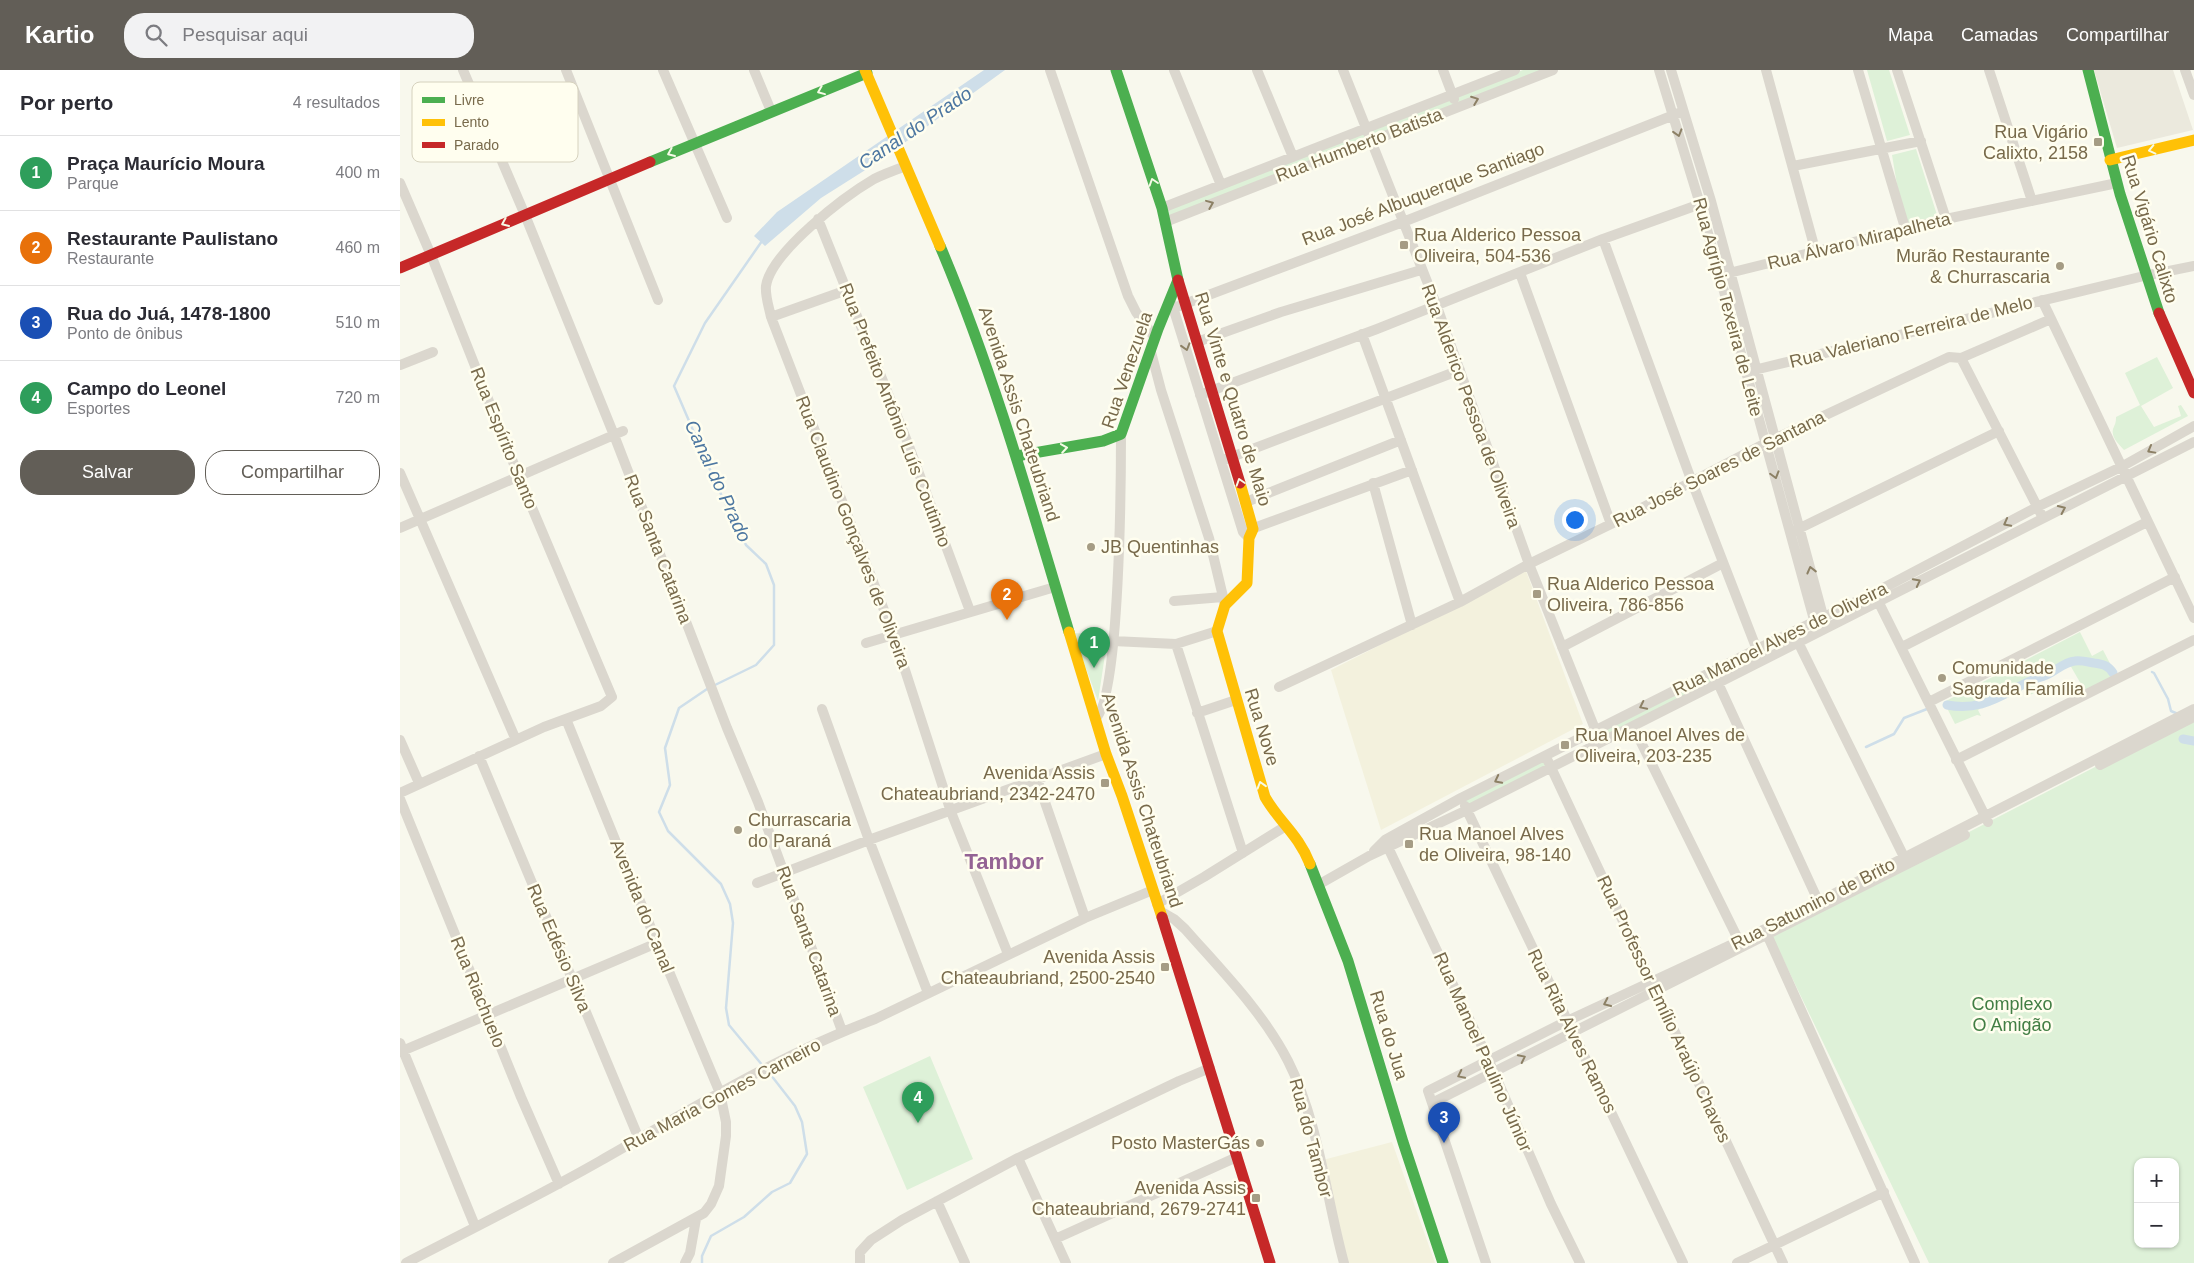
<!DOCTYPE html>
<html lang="pt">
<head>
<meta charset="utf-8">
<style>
  body { margin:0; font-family:Arial,sans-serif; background:#f2f2f3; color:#2b2b33 }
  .controls { position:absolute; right:15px; bottom:15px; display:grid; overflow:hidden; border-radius:10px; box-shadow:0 1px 4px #0004 }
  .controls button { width:45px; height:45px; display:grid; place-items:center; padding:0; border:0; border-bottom:1px solid #e1e1e2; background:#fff; color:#2b2b33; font:25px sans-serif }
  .you { position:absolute; left:1174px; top:449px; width:18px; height:18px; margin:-12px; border:4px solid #fff; border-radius:50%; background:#1a73e8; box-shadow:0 0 0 8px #1a73e833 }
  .badge { display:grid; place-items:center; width:32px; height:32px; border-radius:50%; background:#625e57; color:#fff; font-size:16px; font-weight:700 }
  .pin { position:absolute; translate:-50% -41px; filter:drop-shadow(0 1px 2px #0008) }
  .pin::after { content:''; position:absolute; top:26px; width:18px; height:15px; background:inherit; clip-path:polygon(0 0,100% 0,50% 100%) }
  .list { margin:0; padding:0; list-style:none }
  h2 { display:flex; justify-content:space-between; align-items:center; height:65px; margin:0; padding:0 20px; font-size:21px }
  h2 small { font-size:16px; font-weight:400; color:#7c7c81 }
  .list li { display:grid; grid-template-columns:32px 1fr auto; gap:15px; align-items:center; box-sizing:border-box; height:75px; padding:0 20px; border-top:1px solid #e1e1e2 }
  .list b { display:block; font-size:19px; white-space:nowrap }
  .list p { margin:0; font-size:16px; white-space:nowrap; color:#7c7c81 }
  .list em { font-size:16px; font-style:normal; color:#7c7c81 }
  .actions { display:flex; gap:10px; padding:15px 20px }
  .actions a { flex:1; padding:11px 0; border:1px solid #625e57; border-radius:20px; text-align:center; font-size:18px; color:#625e57 }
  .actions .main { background:#625e57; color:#fff }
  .icon { flex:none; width:28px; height:28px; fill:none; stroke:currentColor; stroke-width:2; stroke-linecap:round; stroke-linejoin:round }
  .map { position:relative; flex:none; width:1794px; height:1193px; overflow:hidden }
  header { display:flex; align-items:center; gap:30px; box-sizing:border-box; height:70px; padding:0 25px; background:#625e57; color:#fff }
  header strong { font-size:24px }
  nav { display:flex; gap:28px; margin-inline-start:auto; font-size:18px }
  .search { width:350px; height:45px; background:#f2f2f3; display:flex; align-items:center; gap:12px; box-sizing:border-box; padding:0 18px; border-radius:20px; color:#7c7c81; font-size:19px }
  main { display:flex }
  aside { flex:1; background:#fff }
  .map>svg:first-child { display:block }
  .residential { fill:#f3f1dd }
  .industrial { fill:#ebe9dd }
  .green { fill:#def1d8; fill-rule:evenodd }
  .water { fill:#cedee9 }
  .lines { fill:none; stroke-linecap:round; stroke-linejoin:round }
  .stream { stroke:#cedee9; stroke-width:2.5 }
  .canal { stroke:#cedee9; stroke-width:9 }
  .street { stroke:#dbd7ce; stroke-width:10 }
  .fast { stroke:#4caf50; stroke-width:11 }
  .slow { stroke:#ffc107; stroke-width:11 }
  .jam { stroke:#c62828; stroke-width:11 }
  .oneway { stroke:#f6fae7 }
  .oneway2 { stroke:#8c8065 }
  .poi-dot { fill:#a59c84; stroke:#fffeef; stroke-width:2 }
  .labels { text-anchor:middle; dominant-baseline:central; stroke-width:5; stroke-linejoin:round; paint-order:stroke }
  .poi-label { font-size:18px; fill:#786a4b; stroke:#fffeef; text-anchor:start }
  .street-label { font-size:18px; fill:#786a4b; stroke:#fffeef }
  .park-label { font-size:18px; fill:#427e44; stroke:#fffeef }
  .water-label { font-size:19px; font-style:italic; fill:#4d77a1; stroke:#fffeef }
  .district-label { font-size:22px; font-weight:bold; fill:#946394; stroke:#fffeef }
  .key { fill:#fffeef; stroke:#d6d2be; stroke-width:1 }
  .key-label { font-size:14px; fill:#786a4b }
</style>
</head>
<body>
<header>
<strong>Kartio</strong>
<div class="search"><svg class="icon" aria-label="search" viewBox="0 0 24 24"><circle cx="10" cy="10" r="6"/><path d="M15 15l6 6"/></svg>Pesquisar aqui</div>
<nav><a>Mapa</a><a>Camadas</a><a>Compartilhar</a></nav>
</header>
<main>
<aside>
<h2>Por perto<small>4 resultados</small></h2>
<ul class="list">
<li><span class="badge" style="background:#2e9e5b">1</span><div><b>Praça Maurício Moura</b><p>Parque</p></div><em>400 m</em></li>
<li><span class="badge" style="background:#e8710a">2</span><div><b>Restaurante Paulistano</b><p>Restaurante</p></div><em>460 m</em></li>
<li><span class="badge" style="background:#1a4fb4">3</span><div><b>Rua do Juá, 1478-1800</b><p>Ponto de ônibus</p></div><em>510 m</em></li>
<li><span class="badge" style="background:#2e9e5b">4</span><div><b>Campo do Leonel</b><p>Esportes</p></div><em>720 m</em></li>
</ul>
<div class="actions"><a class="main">Salvar</a><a>Compartilhar</a></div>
</aside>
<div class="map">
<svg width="1794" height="1193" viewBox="0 0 1794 1193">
  <rect width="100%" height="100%" fill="#f8f8ed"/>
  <path class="residential" d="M1126,501L1183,654L981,760L931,600Z
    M992,1072L1035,1193H942L915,1092Z"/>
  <path class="industrial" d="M1694,0H1773L1793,60L1717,78Z"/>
  <path class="green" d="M1123,0H1147L1059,34L1056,26Z
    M1467,0H1489L1510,65L1487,71Z
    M1051,27L1055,35L972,67L970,60Z
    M964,62L968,70L766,148L764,139Z
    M1516,79L1538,148L1508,155L1497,115L1492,85Z
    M1757,287L1773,318L1741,336L1754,357L1781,346L1778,336L1781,335L1788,346L1724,380C1719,374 1711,368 1713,359C1715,354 1716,353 1716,347L1740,335L1725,303Z
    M1680,562L1692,586L1703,580L1716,605L1685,621L1670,595L1636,613L1640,620L1630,625L1625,618L1608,628L1605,625L1578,640L1581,646L1577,645L1555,654L1544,632Z
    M673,563L708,565L698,631Z
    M1356,582L1359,589L1201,669L1198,661Z
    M1794,646V1193H1529L1371,864ZM1738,1092H1775V1174H1738Z
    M1144,689L1148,697L1067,738L1064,730Z
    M530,986L573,1089L507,1120L463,1017Z"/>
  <path class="water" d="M584,0H605L478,92L421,128L365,176L354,166L377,142Z"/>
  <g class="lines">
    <path class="stream" d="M1752,602L1754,603L1768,629L1771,641L1778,644
      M315,615L356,595L374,575V515L366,494L346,475L317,416L274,316L305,253L362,171
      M310,617L279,638L265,678L270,715L259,742L268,761L321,814L330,834L333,853L326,938L329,955L363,996
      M1466,677L1494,664L1504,648L1527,639
      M302,1193V1186L311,1166L344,1147L372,1122L390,1113L407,1084L402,1052L395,1036L367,1000"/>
    <path class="canal" d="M1547,635C1558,637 1570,637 1581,634C1603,629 1623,611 1644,606C1654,603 1663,592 1675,591C1681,590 1688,592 1694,593C1702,594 1708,595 1713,603
      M1783,669L1794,671"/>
    <path class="street" d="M63,0L125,145L214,365L327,658L358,732L442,961
      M166,0L258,230
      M263,0L327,148
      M354,0L371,41
      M650,0L728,226L736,242L755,268
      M774,0L821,115
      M857,0L893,87
      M943,0L1036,234L1129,494L1197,664
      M1043,0L1054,29
      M1259,0L1300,134L1416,557
      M1271,0L1311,131L1425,553
      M1366,0L1416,183
      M1458,0L1506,161
      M1497,0L1546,149
      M1589,0L1632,131
      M1785,0L1794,25
      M506,96C495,100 484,104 474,109C445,126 371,182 366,216C365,226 369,237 371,247L494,566L551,742L608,884
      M1393,96L1521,71
      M0,113L31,185L119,407L212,627L201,636L144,657L0,723
      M762,138L1115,0
      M418,149L507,371L570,541
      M765,152L1153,0
      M1203,169L1292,412L1359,585
      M1120,203L1211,454
      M1325,204L1546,149L1717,113
      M1642,230L1794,548
      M772,234L843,462L849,468
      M774,238L1003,152L1279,43
      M371,247L447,220
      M962,264L1060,532
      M797,272L881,242L1021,200
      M751,282L761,320L809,468L825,535
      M1561,288L1651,249
      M0,295L33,282
      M1350,301L1744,206L1794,196
      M800,325L977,259L1203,169L1306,132
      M821,391L1060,300
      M0,403L116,670
      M973,413L1012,555
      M846,432L1001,370
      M0,458L223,361
      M846,461L1012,400
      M1394,461L1599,361
      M1475,525L1588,752
      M774,531L823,527
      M713,571L776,574L817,561
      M1398,572L1507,793
      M466,573L655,517
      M776,574L843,783
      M1162,577L1323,493
      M1502,577L1747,452
      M1318,613L1421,837
      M879,617L1060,532L1129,494L1211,454L1366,373L1549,287L1561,288L1643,448
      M1529,632L1775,507
      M422,639L469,770L528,923
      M797,643L836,630
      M696,648C720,626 721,406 721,364
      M166,649L257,873L320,1023L326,1052V1066L319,1116L311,1134L304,1143L213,1193
      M1233,656L1339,871
      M0,670L19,713
      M79,686L239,1069
      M1556,690L1794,570
      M1148,691L1383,1193
      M1700,695L1794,647
      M637,709L685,848
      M0,729L121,1027L159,1114
      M1065,736L1283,1193
      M985,771L1089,991L1151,1134L1180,1193
      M974,781L985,770L1061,728L1357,579L1474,523L1637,437L1721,397L1794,356
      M357,813L469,770L706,684
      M918,815L969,786L1067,740L1794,372
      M757,834L804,807L886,756
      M760,841L774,849L785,859C821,900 863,942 888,991C919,1052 926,1128 944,1193
      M1365,860L1515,1193
      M0,973L75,1156
      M0,982L257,873
      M1032,1033L1565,765
      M618,1088L666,1193
      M537,1131L565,1193
      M655,1169L837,1087
      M6,1193C71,1159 137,1127 200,1091C290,1040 379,985 475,949L685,848L753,820
      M285,1193L290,1183L296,1149
      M460,1193V1182L471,1170L502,1150L618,1088L779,1011L810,998
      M1086,1193L1028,1021L1167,951L1365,859L1794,639
      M1337,1193L1484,1122"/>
    <path class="fast" d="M1688,0L1720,124L1759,243
      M250,92L467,3
      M540,176C593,301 630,432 669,562
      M616,386L703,371L721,364L758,259L778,210L762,138L716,0
      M910,794L948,891L1003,1072L1043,1193"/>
    <path class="slow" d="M465,0L540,176
      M1710,90L1794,70
      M840,413L853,459L849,468L847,513L825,535L817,561L865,727C880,753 898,764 910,794
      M669,562L706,684L722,726L762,847"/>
    <path class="jam" d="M0,198L250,92
      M778,210L840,413
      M1759,243L1794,323
      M762,847L870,1193"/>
  </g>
  <defs><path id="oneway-chevron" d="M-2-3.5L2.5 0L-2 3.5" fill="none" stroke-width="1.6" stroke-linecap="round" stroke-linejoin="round" transform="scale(1.25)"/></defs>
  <g class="oneway">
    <use href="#oneway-chevron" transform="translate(421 21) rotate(158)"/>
    <use href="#oneway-chevron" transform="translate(1752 80) rotate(167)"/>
    <use href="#oneway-chevron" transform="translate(271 83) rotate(157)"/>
    <use href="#oneway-chevron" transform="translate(753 112) rotate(-108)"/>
    <use href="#oneway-chevron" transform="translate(105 153) rotate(157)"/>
    <use href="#oneway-chevron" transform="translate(664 378) rotate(-9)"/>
    <use href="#oneway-chevron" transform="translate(840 412) rotate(-108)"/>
    <use href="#oneway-chevron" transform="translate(861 715) rotate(-107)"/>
  </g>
  <g class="oneway2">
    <use href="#oneway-chevron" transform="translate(1075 30) rotate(-21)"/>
    <use href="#oneway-chevron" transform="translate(1278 63) rotate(73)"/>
    <use href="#oneway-chevron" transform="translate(810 134) rotate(-22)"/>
    <use href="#oneway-chevron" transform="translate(786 277) rotate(73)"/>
    <use href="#oneway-chevron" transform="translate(1751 380) rotate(151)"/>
    <use href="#oneway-chevron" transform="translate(1375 405) rotate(74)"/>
    <use href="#oneway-chevron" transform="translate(1662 439) rotate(-25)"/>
    <use href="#oneway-chevron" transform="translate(1607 453) rotate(152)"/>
    <use href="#oneway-chevron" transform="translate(1411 500) rotate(-104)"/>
    <use href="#oneway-chevron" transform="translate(1517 512) rotate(-27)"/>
    <use href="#oneway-chevron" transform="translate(1243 636) rotate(154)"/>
    <use href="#oneway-chevron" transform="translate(1098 710) rotate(153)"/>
    <use href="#oneway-chevron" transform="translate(1207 933) rotate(155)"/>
    <use href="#oneway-chevron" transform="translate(1122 988) rotate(-26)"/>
    <use href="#oneway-chevron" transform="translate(1061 1005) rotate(154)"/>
  </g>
  <g class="poi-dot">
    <rect x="1693" y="67" width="10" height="10" rx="2.5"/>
    <rect x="999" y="170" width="10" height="10" rx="2.5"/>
    <circle cx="1660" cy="196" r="5"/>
    <circle cx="691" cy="477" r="5"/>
    <rect x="1132" y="519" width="10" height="10" rx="2.5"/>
    <circle cx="1542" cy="608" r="5"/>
    <rect x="1160" y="670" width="10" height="10" rx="2.5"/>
    <rect x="700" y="708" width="10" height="10" rx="2.5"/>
    <circle cx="338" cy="760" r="5"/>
    <rect x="1004" y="769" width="10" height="10" rx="2.5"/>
    <rect x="760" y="892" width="10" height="10" rx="2.5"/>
    <circle cx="860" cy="1073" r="5"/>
    <rect x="851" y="1123" width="10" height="10" rx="2.5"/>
  </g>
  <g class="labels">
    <g class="poi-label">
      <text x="1688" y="62" text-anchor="end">Rua Vigário<tspan x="1688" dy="21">Calixto, 2158</tspan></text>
      <text x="1014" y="165">Rua Alderico Pessoa<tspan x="1014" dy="21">Oliveira, 504-536</tspan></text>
      <text x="1650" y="186" text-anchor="end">Murão Restaurante<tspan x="1650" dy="21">&amp; Churrascaria</tspan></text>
      <text x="701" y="477">JB Quentinhas</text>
      <text x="1147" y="514">Rua Alderico Pessoa<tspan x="1147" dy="21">Oliveira, 786-856</tspan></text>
      <text x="1552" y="598">Comunidade<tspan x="1552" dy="21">Sagrada Família</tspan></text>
      <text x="1175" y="665">Rua Manoel Alves de<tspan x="1175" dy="21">Oliveira, 203-235</tspan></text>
      <text x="695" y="703" text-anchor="end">Avenida Assis<tspan x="695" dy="21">Chateaubriand, 2342-2470</tspan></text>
      <text x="348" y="750">Churrascaria<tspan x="348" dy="21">do Paraná</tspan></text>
      <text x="1019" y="764">Rua Manoel Alves<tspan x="1019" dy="21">de Oliveira, 98-140</tspan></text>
      <text x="755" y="887" text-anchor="end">Avenida Assis<tspan x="755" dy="21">Chateaubriand, 2500-2540</tspan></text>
      <text x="850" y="1073" text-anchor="end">Posto MasterGás</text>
      <text x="846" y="1118" text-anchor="end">Avenida Assis<tspan x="846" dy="21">Chateaubriand, 2679-2741</tspan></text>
    </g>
    <g class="street-label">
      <text transform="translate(959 75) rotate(-21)">Rua Humberto Batista</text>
      <text transform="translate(1023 124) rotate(-21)">Rua José Albuquerque Santiago</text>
      <text transform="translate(1750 159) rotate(73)">Rua Vigário Calixto</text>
      <text transform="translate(1459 171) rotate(-14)">Rua Álvaro Mirapalheta</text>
      <text transform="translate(1328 237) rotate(75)">Rua Agrípio Texeira de Leite</text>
      <text transform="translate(1511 262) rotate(-14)">Rua Valeriano Ferreira de Melo</text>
      <text transform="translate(727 300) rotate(-71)">Rua Venezuela</text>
      <text transform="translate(833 329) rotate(73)">Rua Vinte e Quatro de Maio</text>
      <text transform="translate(1071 336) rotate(70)">Rua Alderico Pessoa de Oliveira</text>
      <text transform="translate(619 344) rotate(72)">Avenida Assis Chateubriand</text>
      <text transform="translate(495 345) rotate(69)">Rua Prefeito Antônio Luís Coutinho</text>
      <text transform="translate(104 368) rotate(68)">Rua Espírito Santo</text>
      <text transform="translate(1319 399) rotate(-27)">Rua José Soares de Santana</text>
      <text transform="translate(453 462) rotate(69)">Rua Claudino Gonçalves de Oliveira</text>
      <text transform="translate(258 479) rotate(69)">Rua Santa Catarina</text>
      <text transform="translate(1380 569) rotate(-26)">Rua Manoel Alves de Oliveira</text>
      <text transform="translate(862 657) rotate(73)">Rua Nove</text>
      <text transform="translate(742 730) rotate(72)">Avenida Assis Chateubriand</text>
      <text transform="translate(1413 834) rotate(-27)">Rua Satumino de Brito</text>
      <text transform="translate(242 836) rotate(68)">Avenida do Canal</text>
      <text transform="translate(409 871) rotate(70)">Rua Santa Catarina</text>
      <text transform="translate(159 878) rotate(67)">Rua Edésio Silva</text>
      <text transform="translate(78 922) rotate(68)">Rua Riachuelo</text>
      <text transform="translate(1264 939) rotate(65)">Rua Professor Emílio Araújo Chaves</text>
      <text transform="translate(1172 961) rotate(64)">Rua Rita Alves Ramos</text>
      <text transform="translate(989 965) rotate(73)">Rua do Jua</text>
      <text transform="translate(1083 982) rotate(66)">Rua Manoel Paulino Júnior</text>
      <text transform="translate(322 1025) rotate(-28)">Rua Maria Gomes Carneiro</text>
      <text transform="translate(911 1068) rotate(75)">Rua do Tambor</text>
    </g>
    <g class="park-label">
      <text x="1612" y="934">Complexo<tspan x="1612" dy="21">O Amigão</tspan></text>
    </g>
    <g class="water-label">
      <text transform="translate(515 58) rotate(-34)">Canal do Prado</text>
      <text transform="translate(318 411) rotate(65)">Canal do Prado</text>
    </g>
    <g class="district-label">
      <text x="604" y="791">Tambor</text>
    </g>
  </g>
  <rect x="12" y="12" width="166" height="80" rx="8" class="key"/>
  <rect x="22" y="27" width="23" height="6" fill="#4caf50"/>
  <rect x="22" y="49" width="23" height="7" fill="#ffc107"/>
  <rect x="22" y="72" width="23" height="6" fill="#c62828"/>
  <g class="key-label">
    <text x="54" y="35">Livre</text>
    <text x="54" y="57">Lento</text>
    <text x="54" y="80">Parado</text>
  </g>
</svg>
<div class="controls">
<button>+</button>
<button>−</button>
</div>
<div class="you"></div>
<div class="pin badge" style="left:694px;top:598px;background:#2e9e5b">1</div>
<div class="pin badge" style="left:607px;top:550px;background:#e8710a">2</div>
<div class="pin badge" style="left:1044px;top:1073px;background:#1a4fb4">3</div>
<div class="pin badge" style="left:518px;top:1053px;background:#2e9e5b">4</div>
</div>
</main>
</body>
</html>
